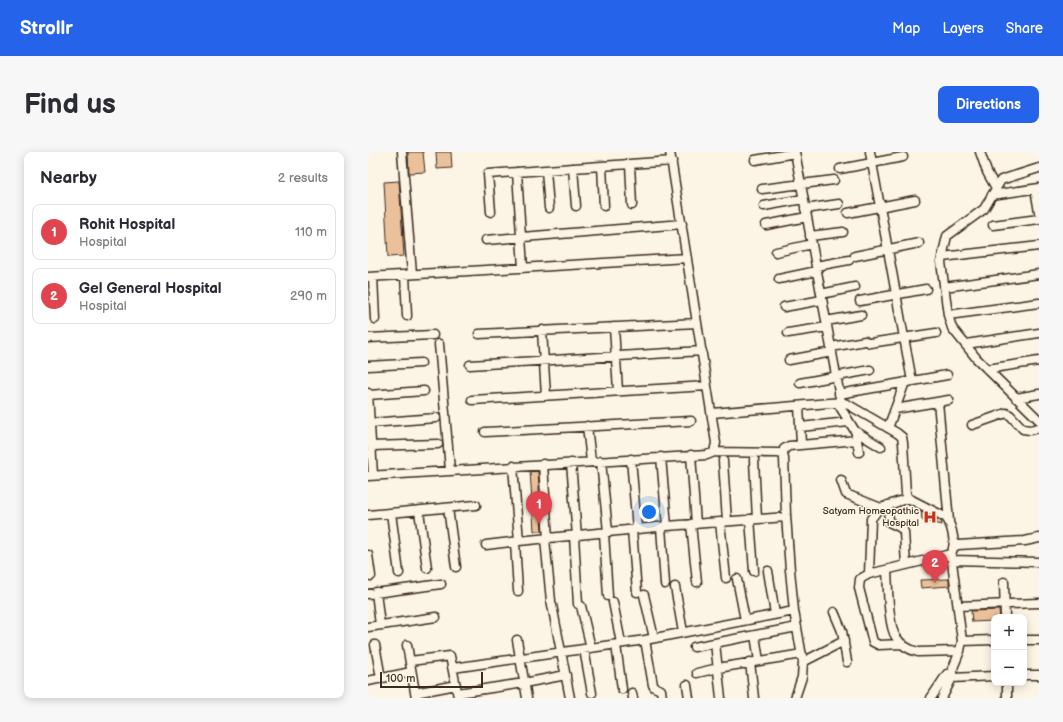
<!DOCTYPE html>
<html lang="en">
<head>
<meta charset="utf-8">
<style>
  body { margin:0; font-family:"Balsamiq Sans",sans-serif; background:#f7f7f7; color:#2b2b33 }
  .controls { position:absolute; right:12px; bottom:12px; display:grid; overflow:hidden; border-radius:8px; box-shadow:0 2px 10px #0003 }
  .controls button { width:36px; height:36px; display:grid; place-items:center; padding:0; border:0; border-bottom:1px solid #e1e1e2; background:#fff; color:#2b2b33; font:20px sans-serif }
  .scale { position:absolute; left:12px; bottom:10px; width:103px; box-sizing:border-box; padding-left:4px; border:2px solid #3b2a1e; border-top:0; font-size:11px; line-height:14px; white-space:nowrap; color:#3b2a1e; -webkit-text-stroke:3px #fcf5e5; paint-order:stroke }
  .you { position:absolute; left:281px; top:360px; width:14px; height:14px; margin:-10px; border:3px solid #fff; border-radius:50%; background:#1a73e8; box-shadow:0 0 0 6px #1a73e833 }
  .badge { display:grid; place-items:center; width:26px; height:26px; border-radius:50%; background:#2563eb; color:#fff; font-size:13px; font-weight:700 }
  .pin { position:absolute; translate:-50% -33px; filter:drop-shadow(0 1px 2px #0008) }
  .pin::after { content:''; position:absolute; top:21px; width:14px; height:12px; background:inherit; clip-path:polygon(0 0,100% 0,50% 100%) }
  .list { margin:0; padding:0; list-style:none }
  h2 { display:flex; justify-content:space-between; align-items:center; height:52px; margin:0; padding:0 16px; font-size:17px }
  h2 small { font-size:13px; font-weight:400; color:#7c7c81 }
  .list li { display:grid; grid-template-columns:26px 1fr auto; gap:12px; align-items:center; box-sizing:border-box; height:56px; margin:0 8px 8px; padding:0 8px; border:1px solid #e1e1e2; border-radius:8px }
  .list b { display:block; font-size:15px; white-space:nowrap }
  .list p { margin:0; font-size:13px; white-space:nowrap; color:#7c7c81 }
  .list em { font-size:13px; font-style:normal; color:#7c7c81 }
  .map { position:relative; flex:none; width:671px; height:546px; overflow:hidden; border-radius:8px }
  header { display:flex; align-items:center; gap:24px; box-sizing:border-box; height:56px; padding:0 20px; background:#2563eb; color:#fff }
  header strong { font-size:19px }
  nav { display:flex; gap:22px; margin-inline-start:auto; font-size:14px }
  .intro { display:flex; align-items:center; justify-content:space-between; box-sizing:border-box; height:96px; padding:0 24px }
  h1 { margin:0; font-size:28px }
  .button { padding:10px 18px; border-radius:8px; background:#2563eb; color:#fff; font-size:14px; font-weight:700 }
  main { display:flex; gap:24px; padding:0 24px }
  aside { flex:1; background:#fff; border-radius:8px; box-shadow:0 2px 10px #0003 }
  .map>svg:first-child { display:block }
  .building { fill:#ebc19b; stroke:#3b2a1e }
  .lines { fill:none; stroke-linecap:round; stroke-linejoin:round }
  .minor-casing { stroke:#3b2a1e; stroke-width:11 }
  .minor { stroke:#fcf5e5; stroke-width:8 }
  .labels { text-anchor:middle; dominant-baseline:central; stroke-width:3; stroke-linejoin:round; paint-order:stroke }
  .poi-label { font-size:10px; fill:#3b2a1e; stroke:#fcf5e5; text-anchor:end }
</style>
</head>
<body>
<header>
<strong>Strollr</strong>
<nav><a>Map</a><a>Layers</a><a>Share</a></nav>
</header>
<div class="intro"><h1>Find us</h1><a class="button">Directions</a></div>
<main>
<aside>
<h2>Nearby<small>2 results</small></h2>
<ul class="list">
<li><span class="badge" style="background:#e0444e">1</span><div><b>Rohit Hospital</b><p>Hospital</p></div><em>110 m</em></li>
<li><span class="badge" style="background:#e0444e">2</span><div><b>Gel General Hospital</b><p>Hospital</p></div><em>290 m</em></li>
</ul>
</aside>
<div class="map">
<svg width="671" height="546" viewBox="0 0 671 546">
  <rect width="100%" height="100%" fill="#fcf5e5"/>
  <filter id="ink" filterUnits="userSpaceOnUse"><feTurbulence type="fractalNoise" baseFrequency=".025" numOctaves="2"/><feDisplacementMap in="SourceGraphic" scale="8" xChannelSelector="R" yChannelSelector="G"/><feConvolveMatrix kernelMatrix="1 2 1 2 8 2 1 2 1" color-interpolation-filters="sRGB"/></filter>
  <g filter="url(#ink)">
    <path class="building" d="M40,0H55L57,20L41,21Z
      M68,0H83L84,16L69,17Z
      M31,29L36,104L20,105L16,30Z
      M162,319H170L174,379H166Z
      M553,359L573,369L574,373L554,368Z
      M581,427V434L553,436L552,428Z
      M631,458L632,465H626V469L604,470L603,459Z"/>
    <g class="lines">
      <g class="minor-casing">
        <path id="minor" d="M34,0L44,122
          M302,0L348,291L346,300
          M427,0L473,250
          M502,0L544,229
          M612,0L619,20L628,36
          M387,8L427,1
          M262,12L264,53
          M234,14L236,54
          M205,16L208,54
          M671,16L633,28L616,57L579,84L573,110L580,163L584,176L609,207L671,268
          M472,17L535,5
          M178,18L181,56
          M149,20L155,116
          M394,37L466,28
          M667,37L671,60
          M624,43L671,36
          M396,54L435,47
          M437,57L471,52
          M123,60L120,22L304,9
          M480,61L547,48
          M398,73L439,65
          M625,73L671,67
          M442,84L475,80
          M118,88L314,72
          M408,100L444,92
          M487,104L551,91
          M574,105L671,94
          M448,114L481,108
          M37,123L39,164
          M0,125L319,106
          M5,125L7,167
          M411,127L449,119
          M576,135L671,122
          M453,142L487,135
          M492,149L558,137
          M416,155L454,148
          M580,163L671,151
          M458,169L493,163
          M246,175L250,239
          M174,178L178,244
          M420,181L459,175
          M111,182L329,171
          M0,186L65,183
          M502,191L568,181
          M71,192L82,318
          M598,192L671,181
          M463,195L497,189
          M421,208L464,200
          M102,213L334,199
          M0,214L53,211
          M619,217L671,209
          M432,231L502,218
          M0,241L5,323
          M471,242L579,223
          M0,243L56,239
          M648,246L671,242
          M104,248L339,234
          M469,250L487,279L513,295
          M570,250L581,369
          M431,254L433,292
          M527,257L581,248
          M344,261L473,250L479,252L529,281L534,285L535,291L538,342L540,346L577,365C583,370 587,388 585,396C585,398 584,400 583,402L594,489L592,499L585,516L584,526L574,546
          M2,271L68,266
          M604,273L638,261L642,263L655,277L662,278L671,276
          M219,274L223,309
          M432,275L481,270
          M520,276L537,230
          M117,280L323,269
          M488,283L491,300
          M3,294L70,292
          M323,303L328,372
          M293,305L299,374
          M263,307L269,377
          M386,308L389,367
          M233,309L240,380
          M355,309L359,369
          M203,311L209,384
          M175,312L180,387
          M145,314L151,389
          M0,324L339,303L346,300L410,301L415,302
          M473,328L478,342L513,356
          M520,353L521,370L533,376L536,380L538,413
          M80,356L88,415
          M51,359L59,416
          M23,361L31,421
          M0,363L108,353
          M382,367L386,419
          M352,370L358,426
          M323,372L329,430
          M293,375L297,432
          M264,378L269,440
          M236,381L240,444
          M206,384L210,452
          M177,387L183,449
          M147,390L150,439
          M118,393L151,389L299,374L418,365
          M586,395L590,393L657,389L671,386
          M0,403L3,424
          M584,408L671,410
          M519,418C520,432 520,475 528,485C533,493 542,498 550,500L592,499
          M400,419L407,462
          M501,422L503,367L509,359L513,356L540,346
          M369,427L377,468
          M636,430L637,465
          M307,435L315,480
          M8,440L12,473
          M0,442L73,432
          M276,443L286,486
          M245,450L253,491
          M184,453L202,546
          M213,454L223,496
          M590,454L671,451
          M466,460L474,479L479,510
          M0,475L68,465
          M387,483L391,509
          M149,488L159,546
          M277,488L285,533L286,535L293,538L294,546
          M656,488H671
          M594,489L626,488
          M347,491L353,546
          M534,492L511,493L505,490L491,436L492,427L501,422L583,402
          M7,493L13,526
          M39,493L48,546
          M248,493L254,537
          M326,495L429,475
          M216,497L224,541
          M42,509L82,504L90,545
          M382,510L386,546
          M435,510L476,489
          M85,516L277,488L426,459
          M329,521L350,516L434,502
          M656,523H671
          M577,525L584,526L626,524
          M0,529L43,520
          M639,531V546
          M319,533L321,546
          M47,541L88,533
          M90,541L156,531L198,523
          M264,541L265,546
          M427,546L434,525L435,510L426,459L422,418L418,363L416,306L415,302L416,297L421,294L489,288
          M563,546L579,522"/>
      </g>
      <use href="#minor" class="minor"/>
    </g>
  </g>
  <defs>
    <g id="hospital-bare" transform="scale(1.08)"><path d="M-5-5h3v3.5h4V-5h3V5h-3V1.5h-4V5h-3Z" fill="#c8321e" stroke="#fcf5e5" stroke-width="2.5" paint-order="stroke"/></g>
  </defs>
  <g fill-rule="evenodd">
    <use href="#hospital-bare" x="562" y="365"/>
  </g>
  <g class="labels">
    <g class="poi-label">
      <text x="551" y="359">Satyam Homeopathic<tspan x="551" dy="12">Hospital</tspan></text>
    </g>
  </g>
</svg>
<div class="controls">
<button>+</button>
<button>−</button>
</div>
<div class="scale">100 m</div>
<div class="you"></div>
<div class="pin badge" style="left:171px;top:372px;background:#e0444e">1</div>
<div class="pin badge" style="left:567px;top:431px;background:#e0444e">2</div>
</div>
</main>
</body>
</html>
